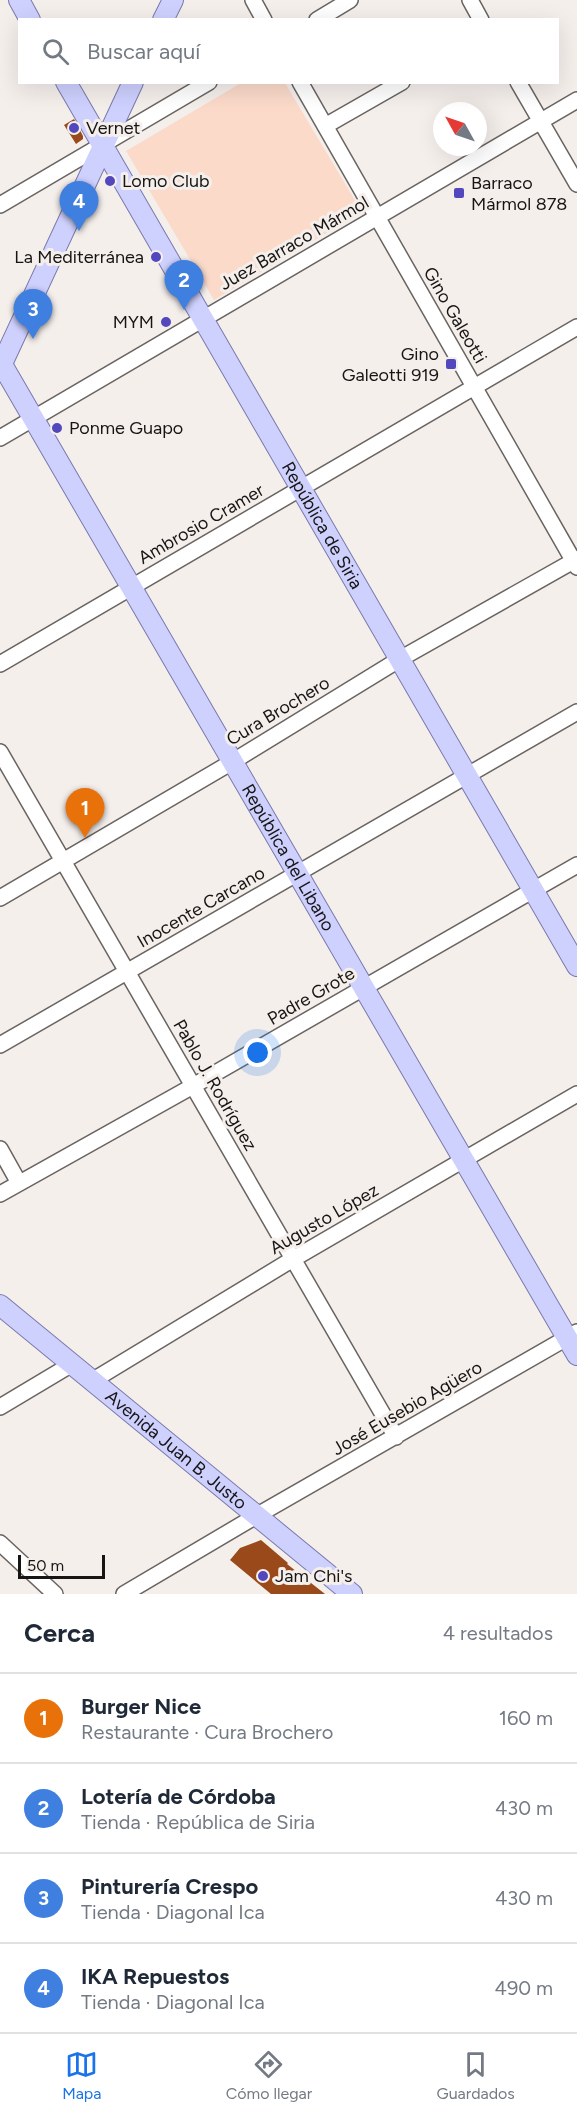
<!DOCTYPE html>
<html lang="es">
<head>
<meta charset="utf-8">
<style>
  body { margin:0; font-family:Figtree,sans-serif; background:#f6f6f7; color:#1f2937 }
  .compass { position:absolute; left:433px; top:102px; width:54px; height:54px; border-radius:50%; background:#fff; box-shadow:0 6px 24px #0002; rotate:310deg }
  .scale { position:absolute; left:18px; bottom:15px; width:87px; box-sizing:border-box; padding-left:6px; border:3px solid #171514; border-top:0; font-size:16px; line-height:21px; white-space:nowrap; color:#171514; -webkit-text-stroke:4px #f5efec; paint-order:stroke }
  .you { position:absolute; left:258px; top:1053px; width:21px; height:21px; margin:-15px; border:4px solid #fff; border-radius:50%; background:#1a73e8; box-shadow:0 0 0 9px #1a73e833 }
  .badge { display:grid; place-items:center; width:39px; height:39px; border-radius:50%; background:#1a73e8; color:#fff; font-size:20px; font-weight:700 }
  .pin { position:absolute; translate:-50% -50px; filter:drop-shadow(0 2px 3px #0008) }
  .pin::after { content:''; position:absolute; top:32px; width:21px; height:18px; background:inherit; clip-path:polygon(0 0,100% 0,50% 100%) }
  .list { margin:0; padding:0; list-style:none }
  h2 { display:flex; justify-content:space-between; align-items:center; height:78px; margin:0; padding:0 24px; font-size:26px }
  h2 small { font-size:20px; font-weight:400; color:#747a83 }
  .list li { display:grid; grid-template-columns:39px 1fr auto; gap:18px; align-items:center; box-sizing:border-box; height:90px; padding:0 24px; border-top:2px solid #e0e1e3 }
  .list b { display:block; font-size:22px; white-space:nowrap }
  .list p { margin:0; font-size:20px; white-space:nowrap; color:#747a83 }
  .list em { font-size:20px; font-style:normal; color:#747a83 }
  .icon { flex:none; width:33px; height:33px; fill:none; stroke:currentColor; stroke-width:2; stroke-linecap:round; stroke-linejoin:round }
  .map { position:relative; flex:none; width:577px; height:1594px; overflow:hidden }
  .search { position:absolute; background:#fff; box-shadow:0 6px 24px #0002; left:18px; right:18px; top:18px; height:66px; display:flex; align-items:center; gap:15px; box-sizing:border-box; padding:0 21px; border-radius:0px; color:#747a83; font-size:22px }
  .sheet { height:438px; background:#fff }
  nav { display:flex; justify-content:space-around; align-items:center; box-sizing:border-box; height:84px; border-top:2px solid #e0e1e3; background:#fff; font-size:16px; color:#747a83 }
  nav a { display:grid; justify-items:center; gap:3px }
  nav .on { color:#1a73e8 }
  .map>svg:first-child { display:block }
  .green { fill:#fbdaca }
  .building { fill:#9a491b }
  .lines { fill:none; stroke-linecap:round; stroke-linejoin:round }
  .minor-casing { stroke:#696461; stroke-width:18 }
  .major-casing { stroke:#797aab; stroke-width:22 }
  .minor { stroke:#fff; stroke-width:15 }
  .major { stroke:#ced0fe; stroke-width:20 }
  .poi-dot { fill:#5347be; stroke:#f5efec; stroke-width:2 }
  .labels { text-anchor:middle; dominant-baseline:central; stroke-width:6; stroke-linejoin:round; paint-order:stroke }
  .poi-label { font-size:18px; fill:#171514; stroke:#f5efec; text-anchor:start }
  .street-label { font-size:18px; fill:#171514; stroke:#f5efec }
</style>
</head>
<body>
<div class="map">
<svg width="577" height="1594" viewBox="0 0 577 1594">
  <rect width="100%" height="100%" fill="#f5efec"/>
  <path class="green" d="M241,83H285L362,212L214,300L126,151Z"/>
  <path class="building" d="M74,119L83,136V139L76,144L64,125Z
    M261,1540L288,1563L287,1564L325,1594H271L230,1560L240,1548Z"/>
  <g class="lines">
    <g class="minor-casing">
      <path id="minor" d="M253,0L264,20
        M470,0L481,20
        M317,20L350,0
        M300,82L577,567
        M518,82L577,184
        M325,126L402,82
        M0,205L209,82
        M0,438L577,100
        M0,664L577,327
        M0,752L396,1437
        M0,898L232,762L400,659L577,559
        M0,1045L577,712
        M0,1149L19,1183
        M0,1194L193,1086L577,865
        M92,1381L293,1259L577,1094
        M0,1407L72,1364
        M0,1543L55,1594
        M124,1594L256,1516L577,1332"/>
    </g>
    <g class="major-casing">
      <g id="major">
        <path d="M19,0L30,20"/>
        <path d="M163,20L173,0"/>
        <path id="s1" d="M66,82L577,966"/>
        <path id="s2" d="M0,361L577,1355"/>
        <path d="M0,368L133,82"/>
        <path id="s3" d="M0,1305L352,1594"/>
      </g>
    </g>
    <use href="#minor" class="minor"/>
    <use href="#major" class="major"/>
  </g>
  <g class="poi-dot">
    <circle cx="74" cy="128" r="6"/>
    <circle cx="110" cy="181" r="6"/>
    <rect x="453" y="187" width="12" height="12" rx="3"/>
    <circle cx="156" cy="257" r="6"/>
    <circle cx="166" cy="322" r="6"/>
    <rect x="445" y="358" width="12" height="12" rx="3"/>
    <circle cx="57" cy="428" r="6"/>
    <circle cx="263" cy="1576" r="6"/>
  </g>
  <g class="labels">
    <g class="poi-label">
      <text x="86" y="128">Vernet</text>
      <text x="122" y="181">Lomo Club</text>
      <text x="471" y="183">Barraco<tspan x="471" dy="21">Mármol 878</tspan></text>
      <text x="144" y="257" text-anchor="end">La Mediterránea</text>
      <text x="154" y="322" text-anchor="end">MYM</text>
      <text x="439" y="354" text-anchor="end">Gino<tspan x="439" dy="21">Galeotti 919</tspan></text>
      <text x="69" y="428">Ponme Guapo</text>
      <text x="275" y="1576">Jam Chi's</text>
    </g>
    <g class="street-label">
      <text transform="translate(294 243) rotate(-30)">Juez Barraco Mármol</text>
      <text transform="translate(455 315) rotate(60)">Gino Galeotti</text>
      <text transform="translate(201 524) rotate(-30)">Ambrosio Cramer</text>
      <text stroke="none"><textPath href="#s1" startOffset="512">República de Siria</textPath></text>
      <text transform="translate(278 711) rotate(-31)">Cura Brochero</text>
      <text stroke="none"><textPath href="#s2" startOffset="574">República del Libano</textPath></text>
      <text transform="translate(201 907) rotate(-30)">Inocente Carcano</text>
      <text transform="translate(311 996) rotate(-30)">Padre Grote</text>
      <text transform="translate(215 1085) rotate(60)">Pablo J. Rodríguez</text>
      <text transform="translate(324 1219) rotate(-30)">Augusto López</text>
      <text transform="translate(407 1408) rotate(-30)">José Eusebio Agüero</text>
      <text stroke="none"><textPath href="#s3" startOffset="228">Avenida Juan B. Justo</textPath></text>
    </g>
  </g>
</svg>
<svg class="compass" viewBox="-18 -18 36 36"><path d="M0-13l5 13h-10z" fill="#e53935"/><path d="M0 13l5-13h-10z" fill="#747a83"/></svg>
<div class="scale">50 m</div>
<div class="you"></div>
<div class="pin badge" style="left:85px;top:838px;background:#e8710a">1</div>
<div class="pin badge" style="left:184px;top:310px;background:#3f7fe0">2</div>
<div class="pin badge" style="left:33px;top:339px;background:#3f7fe0">3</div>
<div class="pin badge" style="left:79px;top:231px;background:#3f7fe0">4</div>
<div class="search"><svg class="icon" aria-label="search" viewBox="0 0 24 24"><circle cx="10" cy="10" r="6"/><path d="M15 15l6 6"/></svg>Buscar aquí</div>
</div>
<section class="sheet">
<h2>Cerca<small>4 resultados</small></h2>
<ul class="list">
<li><span class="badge" style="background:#e8710a">1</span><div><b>Burger Nice</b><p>Restaurante · Cura Brochero</p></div><em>160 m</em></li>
<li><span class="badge" style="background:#3f7fe0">2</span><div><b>Lotería de Córdoba</b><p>Tienda · República de Siria</p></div><em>430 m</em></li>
<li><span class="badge" style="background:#3f7fe0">3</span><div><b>Pinturería Crespo</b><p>Tienda · Diagonal Ica</p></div><em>430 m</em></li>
<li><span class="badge" style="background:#3f7fe0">4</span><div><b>IKA Repuestos</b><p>Tienda · Diagonal Ica</p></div><em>490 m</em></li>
</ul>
</section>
<nav>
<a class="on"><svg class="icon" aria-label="map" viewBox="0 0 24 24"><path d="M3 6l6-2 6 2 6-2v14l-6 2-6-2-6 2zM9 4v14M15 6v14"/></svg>Mapa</a>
<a><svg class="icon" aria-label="directions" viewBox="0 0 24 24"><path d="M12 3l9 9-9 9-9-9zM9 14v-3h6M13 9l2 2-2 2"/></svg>Cómo llegar</a>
<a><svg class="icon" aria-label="saved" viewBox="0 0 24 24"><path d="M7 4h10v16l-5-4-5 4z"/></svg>Guardados</a>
</nav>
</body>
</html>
